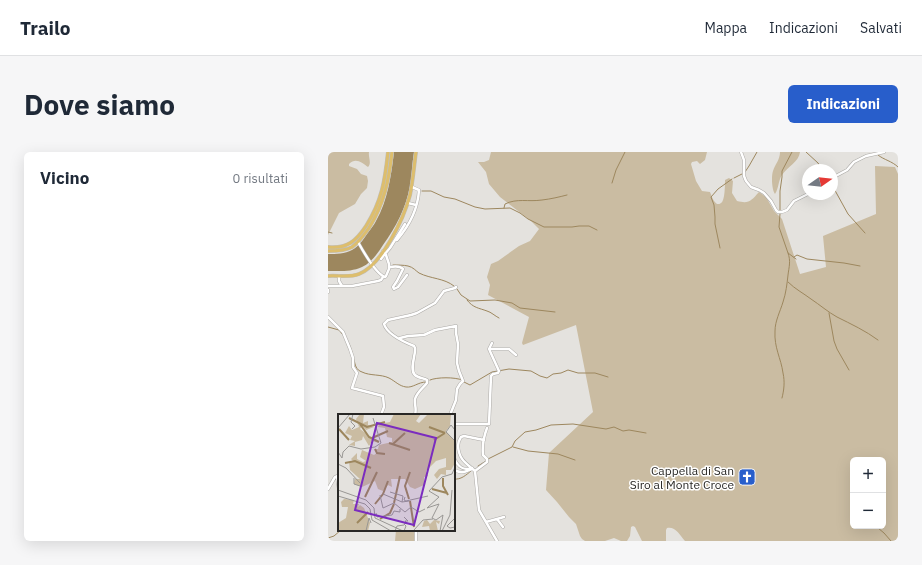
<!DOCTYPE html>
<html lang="it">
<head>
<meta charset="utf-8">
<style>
  body { margin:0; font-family:"IBM Plex Sans",sans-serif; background:#f6f6f7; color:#1f2937 }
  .controls { position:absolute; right:12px; bottom:12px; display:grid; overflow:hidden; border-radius:6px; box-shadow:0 4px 16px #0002 }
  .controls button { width:36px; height:36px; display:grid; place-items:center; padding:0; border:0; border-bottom:1px solid #e0e1e3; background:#fff; color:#1f2937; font:20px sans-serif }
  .compass { position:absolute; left:474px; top:12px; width:36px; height:36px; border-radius:50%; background:#fff; box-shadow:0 4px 16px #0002; rotate:76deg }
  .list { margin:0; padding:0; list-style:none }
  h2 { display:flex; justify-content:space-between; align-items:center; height:52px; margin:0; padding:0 16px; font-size:17px }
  h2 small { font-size:13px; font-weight:400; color:#747a83 }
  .map { position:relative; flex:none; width:570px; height:389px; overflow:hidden; border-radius:6px }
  header { display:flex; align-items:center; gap:24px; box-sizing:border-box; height:56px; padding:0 20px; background:#fff; border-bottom:1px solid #e0e1e3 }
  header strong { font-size:19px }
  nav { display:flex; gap:22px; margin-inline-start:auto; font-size:14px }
  .intro { display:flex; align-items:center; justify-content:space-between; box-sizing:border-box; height:96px; padding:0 24px }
  h1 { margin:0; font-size:28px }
  .button { padding:10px 18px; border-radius:6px; background:#285ecb; color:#fff; font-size:14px; font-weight:700 }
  main { display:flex; gap:24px; padding:0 24px }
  aside { flex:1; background:#fff; border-radius:6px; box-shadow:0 4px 16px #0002 }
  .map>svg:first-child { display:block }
  .green { fill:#cabca2; fill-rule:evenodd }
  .water { fill:#9d875e }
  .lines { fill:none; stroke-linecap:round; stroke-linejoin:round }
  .stream { stroke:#9d875e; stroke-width:1 }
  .minor-casing { stroke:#acaaa7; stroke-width:3.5 }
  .major-casing { stroke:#bebebe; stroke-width:4 }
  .minor { stroke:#fff; stroke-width:2.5 }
  .major { stroke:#ddbe6d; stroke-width:3 }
  .labels { text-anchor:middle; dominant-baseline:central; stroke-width:3; stroke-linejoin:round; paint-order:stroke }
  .poi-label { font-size:12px; fill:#282725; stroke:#fff; text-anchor:end }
  .inset-river { fill:none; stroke:#9d875e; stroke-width:2 }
  .inset-road { fill:none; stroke:#999794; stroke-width:1 }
  .view { fill:#7b2cbf; fill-opacity:0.15; stroke:#7b2cbf; stroke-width:2 }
  .inset-edge { fill:none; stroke:#282725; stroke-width:2 }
</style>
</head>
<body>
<header>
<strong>Trailo</strong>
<nav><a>Mappa</a><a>Indicazioni</a><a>Salvati</a></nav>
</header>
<div class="intro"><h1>Dove siamo</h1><a class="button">Indicazioni</a></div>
<main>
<aside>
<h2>Vicino<small>0 risultati</small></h2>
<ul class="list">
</ul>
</aside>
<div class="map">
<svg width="570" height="389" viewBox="0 0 570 389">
  <rect width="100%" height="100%" fill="#e4e2de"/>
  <path class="green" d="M0,0H41C40,5 44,11 40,15C34,11 28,5 21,12V14L29,17L33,22L39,24L40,29L39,36L33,42L27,52L11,61L0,83Z
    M163,0H379L377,8L372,12L369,9L364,10L363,12L368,29L374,39L382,40C384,45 385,49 389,52C391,52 392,52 393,51C397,49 397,33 397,28L401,26L405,29L404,41L409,49C421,52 423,49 431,40L438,45L446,59L454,67L472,122L498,115L495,84L548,62L547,14L567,15L570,22V389H357C352,383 347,374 339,376L338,378V389H314L307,375L305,374L303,375L302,384L299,389H293L286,386L277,389H257L254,387L252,384L248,372L241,365L229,350L218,338L221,301L265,260L248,173L195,193L194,191L201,165L160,143L162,133L159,125L163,112L170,109L191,94L202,89L211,77L203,69L172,45L161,32L158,20L150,10H156L161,8ZM525,308H555V374H525Z
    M452,0H472C471,10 459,15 454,23C450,29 451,36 447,42C444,38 443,25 445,19C447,12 452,8 452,0Z
    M68,378H87V389H67Z"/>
  <path class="water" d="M66,0H86C84,11 84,23 82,34C78,56 68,75 55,93C50,101 43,111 34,115C23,120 12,119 0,119V102C8,102 17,102 24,98C31,94 35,88 39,82C42,78 46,73 48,69C60,48 63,24 66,0Z"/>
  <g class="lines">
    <path class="stream" d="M478,0L490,11L495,18
      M550,3C556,8 564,9 570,15
      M417,20L421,14L429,0
      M406,26L414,22
      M284,31L288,18L297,0
      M504,33L520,62L537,81
      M94,39H103L116,45L127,47L147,55L157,57L182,56L192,61L200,67L216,75H244L251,74H261L269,78
      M176,56L177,52C189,46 200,50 214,48C223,47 231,45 239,43
      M452,58V39L454,25V19L464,0
      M452,62L451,75L460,101L468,107
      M0,80L4,81
      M392,96L387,72V65L386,53L383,45L390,37L404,27
      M466,105L469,103L479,107L516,111L532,114
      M65,113C69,113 76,113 80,114C85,115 88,119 91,121C103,127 116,126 126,134
      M460,130C467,137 475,141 483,147C492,153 500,160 509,165C523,172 538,179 550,188
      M129,137L133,143L142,149L167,148L184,151L192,156L227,160
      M139,148C145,156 151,156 159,159C163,160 167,164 171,166
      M501,161L506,189L509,197L521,218
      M0,175L11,178L15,183
      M21,192L24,200
      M26,207C27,213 28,218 34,220C42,224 53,222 61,226C67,229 71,234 78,235C85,236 90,230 98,230
      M102,228C109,225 127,225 134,228
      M136,230L142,233L164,220L181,217L203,219L212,224L219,226L225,222L233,221L240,218L250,221H267L280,225
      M454,246C456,238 457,230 455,221C453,206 446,196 447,179C447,169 452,160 455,150C458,141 459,132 460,123C461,115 463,109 460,101
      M185,295L200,299L230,302L247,308
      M160,307L184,295L187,289L197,280L208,278L223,273L245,272L278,277L286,275L295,279L301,278L318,281
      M150,314L158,309
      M126,327C133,328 138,323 143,319
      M550,376L556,381L563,389
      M0,386L6,384L13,378"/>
    <g class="minor-casing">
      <path id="minor" d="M413,0L416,8V24L418,29L423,35L431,38L436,41L443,49L448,58L450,60H454L459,58L466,49L480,42
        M504,26L519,18L526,10L538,4L556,0
        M80,51L88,53
        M67,88H69C81,74 90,56 91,38L84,35
        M30,90C35,99 48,122 57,125L58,124L61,117V112L58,103L55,99
        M53,107L56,103L62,96L77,72
        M61,115C66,115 71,113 75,117L69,129L65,135L66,137L70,135L79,123
        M11,124V129L14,134H24L50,129L53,128L55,125
        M0,134H14
        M0,138V140
        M0,165L15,180L22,197L25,206V215L29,221L24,236L55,244L56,255L53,263
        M72,186L80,184L96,183L107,178L128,174V181L130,192L129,211L131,219L135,229L132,232L129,237L128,248L122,263
        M161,197H181L188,203
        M87,263C89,256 86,252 87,247C89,240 95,236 99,231V228C96,226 90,226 87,223C81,217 88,203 87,196L86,194C76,190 59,182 56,172L60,168L83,163L89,161L107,151L116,139L127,136L128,135
        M126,272H161L163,224L165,222L170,221L171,219L161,197L164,191
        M156,288L136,284L133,285C131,288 130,290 130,294C131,308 138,311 147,319L151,358L169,389
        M126,306C130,315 135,319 144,316
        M126,318C135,322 136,320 144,317
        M147,319L159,310V307L155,303C154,294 156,284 159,276
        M0,337L7,325L9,324L11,338
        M169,367L175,375
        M158,370L176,365
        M88,389V378"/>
    </g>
    <g class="major-casing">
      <path id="major" d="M0,95C19,97 28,89 38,74C54,49 57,28 60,0
        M0,99C8,99 17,99 24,95C31,90 36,83 41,76C56,52 61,28 64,0
        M0,124C10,123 21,126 31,122C54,113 76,66 82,43C85,29 86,14 88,0"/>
    </g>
    <use href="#minor" class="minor"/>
    <use href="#major" class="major"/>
  </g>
  <defs>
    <g id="church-square" transform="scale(0.9)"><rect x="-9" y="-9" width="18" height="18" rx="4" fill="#285ecb" stroke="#fff"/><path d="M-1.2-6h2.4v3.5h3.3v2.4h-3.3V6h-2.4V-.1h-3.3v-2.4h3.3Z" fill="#fff"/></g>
  </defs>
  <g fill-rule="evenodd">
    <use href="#church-square" x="419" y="325"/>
  </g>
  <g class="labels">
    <g class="poi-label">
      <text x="406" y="318">Cappella di San<tspan x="406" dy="14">Siro al Monte Croce</tspan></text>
    </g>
  </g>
  <g transform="translate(10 262)">
    <rect width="117" height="117" fill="#e4e2de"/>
    <path d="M22,0H26L25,9L30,7V11L36,13L28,16L24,12L22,15L41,29L34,27L31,32L25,22L24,26L17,28V32L11,31L17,27L12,26L14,22L7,19L11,12L14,16L21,13L18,5ZM56,0H83L78,7L81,9L90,0L113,1L112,12L108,17L117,27V49L113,56H108V61L103,60L99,65L96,61L101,55L108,53V44L98,47L88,57L90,62L86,63V71L77,75L72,73L67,65H53L54,73L50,71L45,77L40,75L37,67L24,73L16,70L17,65H22L12,56L11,48L15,47L13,45L19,39V45L25,48L28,47L22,43L24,36L36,41L40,38L36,35H40L41,31L54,28V24L49,23L47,14L40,13L41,10L52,8ZM6,85L16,86L15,90H21L20,93L22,91L26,94L32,109L30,117H0V109L8,104L10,93H4L3,88ZM89,106L92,110L96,106L102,107L101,110L98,108L100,117H92L91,112L84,113L86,107Z" fill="#cabca2"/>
    <path class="inset-river" d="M11,4L29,13L47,8M22,10L31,23L41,28M91,13L107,19M1,15L11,26M34,24L50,17M96,26L107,19M51,29L72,36M55,30L67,19M37,35L39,39L47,40M7,49L17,47L33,54M105,64V72L110,81M94,75L109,79M27,83L39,58M71,85L67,72L72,58M72,87L76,113M56,89L62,62M37,90L45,80L50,67M42,105L52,99L56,90M19,109L30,98"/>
    <path class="inset-road" d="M0,14L12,0M14,15L17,12L13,8L15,0M117,16L113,11L108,18L117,27M0,38L4,44L5,38L11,32L23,35L37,33L43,29L35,4M0,50L8,54L22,69M16,64V70L22,72M0,76L28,86L36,94L37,104L65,117M52,78L65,82L64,88M45,80L64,88L71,87M42,81L45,94L56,89L67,98L73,93L81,98L87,95M0,82L27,90L32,95L34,106L53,117M67,83L66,86L68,87L90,82M89,94L101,83L91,77L104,63L114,60L117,53M89,94L101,90L94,104L98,106L105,101M38,99L39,103L54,101L56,97L62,98V95M117,104L109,112L112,114L117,113M76,116L85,106L95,105M28,117L31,104L33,109M57,117L59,112L66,111M66,117L68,112L66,110L69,109L67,107H70L66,103M102,117L105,101M104,117L112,101L114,76"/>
    <path class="view" d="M39,9L98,24L76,111L17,96Z"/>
    <rect width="117" height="117" class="inset-edge"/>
  </g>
</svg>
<div class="controls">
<button>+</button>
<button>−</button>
</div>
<svg class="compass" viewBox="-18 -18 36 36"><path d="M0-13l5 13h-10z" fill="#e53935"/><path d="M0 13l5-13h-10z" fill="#747a83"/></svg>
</div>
</main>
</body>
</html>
